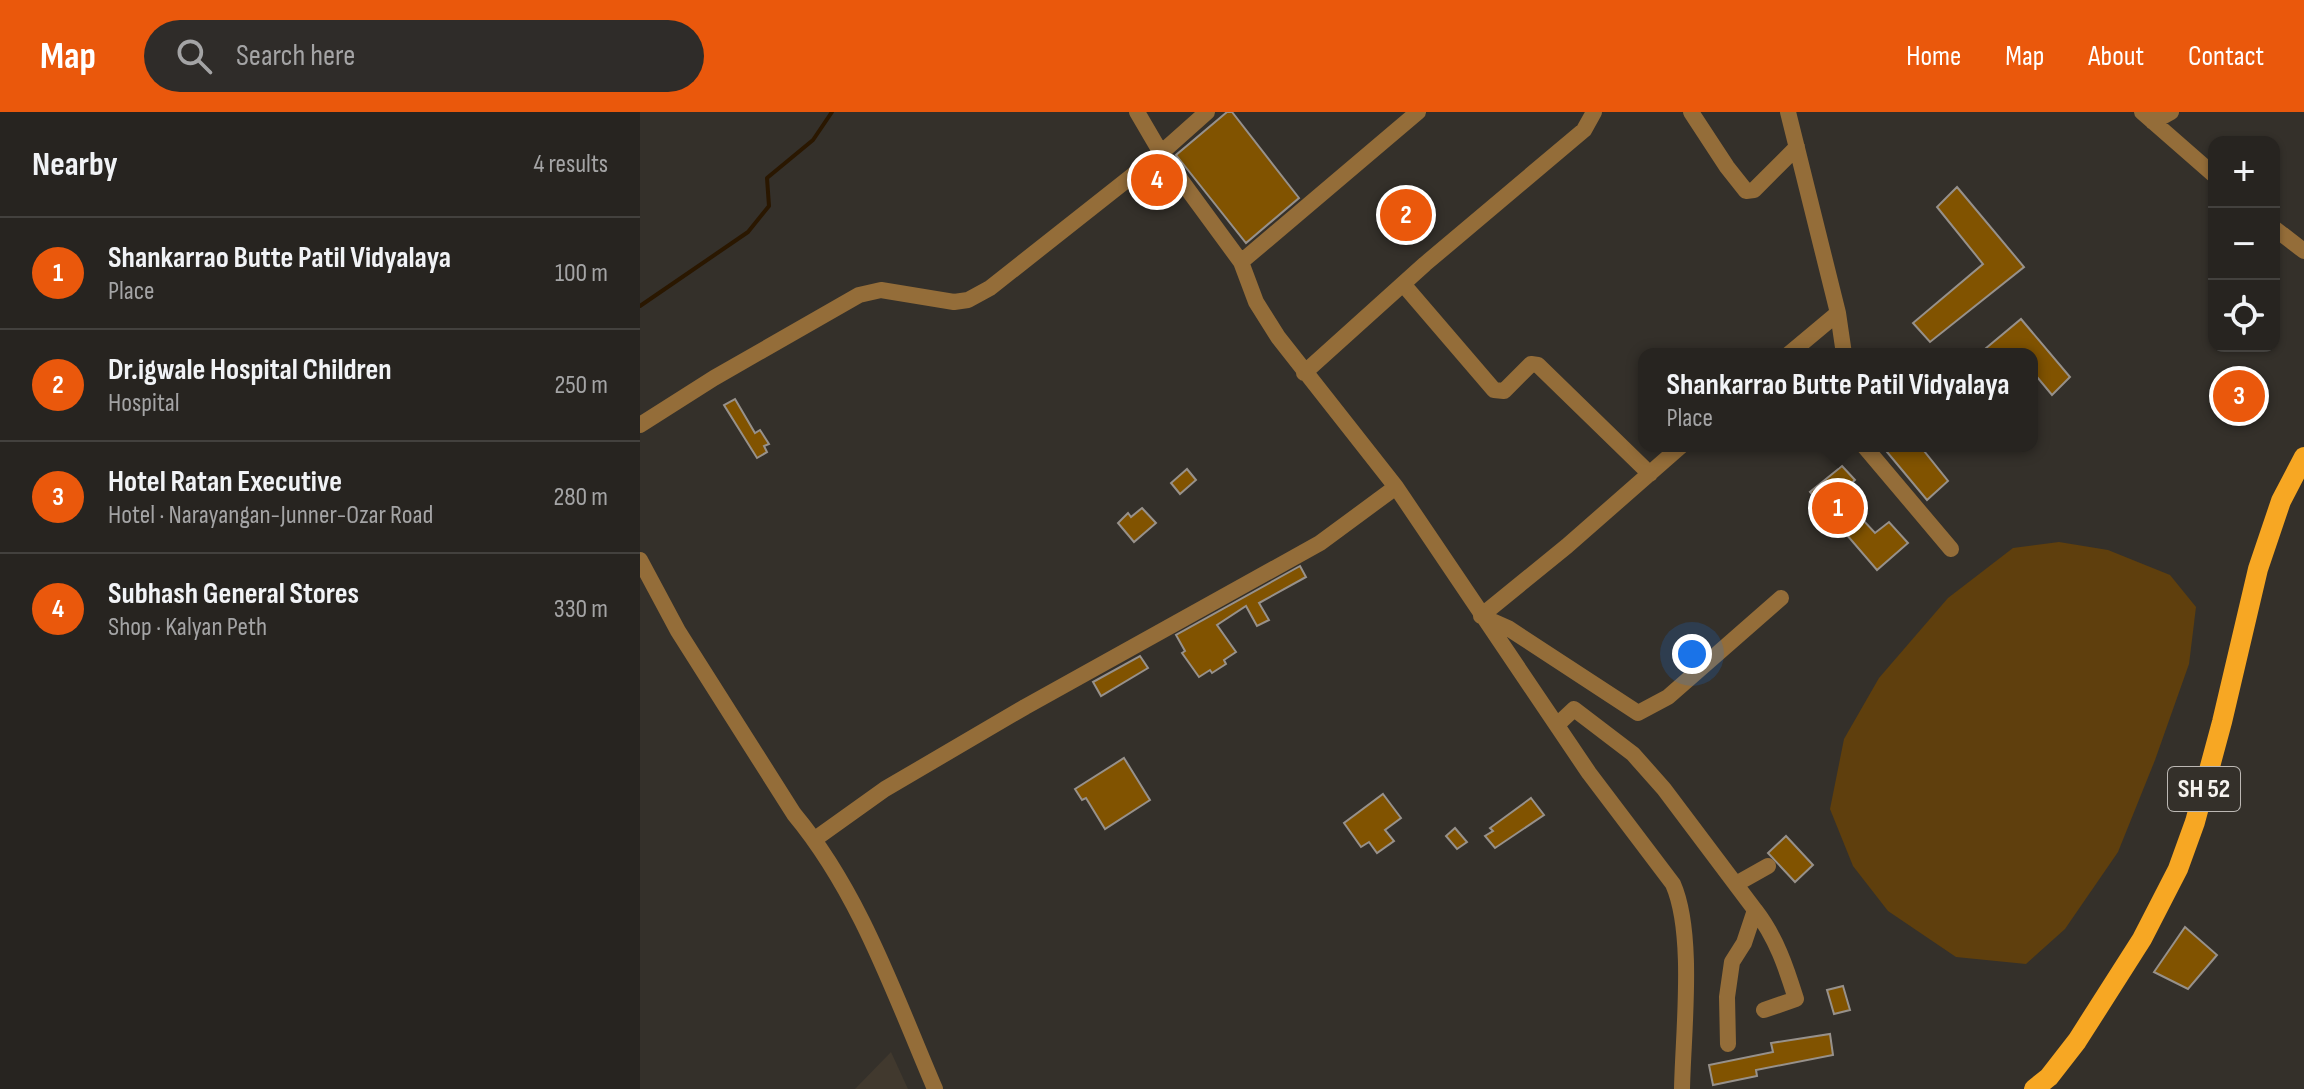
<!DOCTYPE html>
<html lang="en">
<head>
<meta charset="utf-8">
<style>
  body { margin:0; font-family:"Sofia Sans Condensed",sans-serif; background:#2f2c29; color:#f1f3f6 }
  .controls { position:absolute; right:24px; top:24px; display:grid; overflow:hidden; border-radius:16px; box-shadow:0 2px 6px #0004 }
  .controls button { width:72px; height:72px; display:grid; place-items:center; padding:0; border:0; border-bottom:2px solid #43413e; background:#272420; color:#f1f3f6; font:40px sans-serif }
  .you { position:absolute; left:1052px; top:542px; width:28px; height:28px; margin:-20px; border:6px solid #fff; border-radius:50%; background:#1a73e8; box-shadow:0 0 0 12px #1a73e833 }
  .badge { display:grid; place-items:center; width:52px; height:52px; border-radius:50%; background:#ea580c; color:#fff; font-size:26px; font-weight:700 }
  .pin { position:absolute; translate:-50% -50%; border:4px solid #fff; box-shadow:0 2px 8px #0006 }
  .popup { position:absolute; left:998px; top:236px; width:400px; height:104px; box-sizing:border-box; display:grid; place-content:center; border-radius:16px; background:#272420; filter:drop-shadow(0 2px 6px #0005); font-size:26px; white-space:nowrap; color:#a4a4a5 }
  .popup b { font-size:30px; color:#f1f3f6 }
  .popup::after { content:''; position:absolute; left:50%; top:100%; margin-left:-16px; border:16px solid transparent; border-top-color:#272420 }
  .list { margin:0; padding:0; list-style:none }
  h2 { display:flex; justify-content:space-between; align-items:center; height:104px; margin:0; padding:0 32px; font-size:34px }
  h2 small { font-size:26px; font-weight:400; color:#a4a4a5 }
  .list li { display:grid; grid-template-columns:52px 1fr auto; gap:24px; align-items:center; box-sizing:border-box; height:112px; padding:0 32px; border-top:2px solid #43413e }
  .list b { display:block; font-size:30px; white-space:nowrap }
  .list p { margin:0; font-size:26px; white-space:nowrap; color:#a4a4a5 }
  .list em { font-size:26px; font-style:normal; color:#a4a4a5 }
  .icon { flex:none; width:44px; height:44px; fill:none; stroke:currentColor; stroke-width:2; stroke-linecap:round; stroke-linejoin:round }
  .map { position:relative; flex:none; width:1664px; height:977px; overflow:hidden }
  header { display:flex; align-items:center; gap:48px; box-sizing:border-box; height:112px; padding:0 40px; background:#ea580c; color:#fff }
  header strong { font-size:38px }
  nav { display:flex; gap:44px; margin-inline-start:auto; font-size:28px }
  .search { width:560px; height:72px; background:#2f2c29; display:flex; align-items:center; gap:20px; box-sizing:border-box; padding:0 28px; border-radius:44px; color:#a4a4a5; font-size:30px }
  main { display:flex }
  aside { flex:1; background:#272420 }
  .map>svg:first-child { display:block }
  .built { fill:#41392e }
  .green { fill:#5f3f0d }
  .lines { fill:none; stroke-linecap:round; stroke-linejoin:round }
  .stream { stroke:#2a1700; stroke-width:4 }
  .building { fill:#815300; stroke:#97918b; stroke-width:2 }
  .minor { stroke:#946d39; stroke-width:16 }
  .major { stroke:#f7a723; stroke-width:20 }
  .labels { text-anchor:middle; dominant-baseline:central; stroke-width:6; stroke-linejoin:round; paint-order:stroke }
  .shield { fill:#34302a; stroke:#bcb8b4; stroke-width:2 }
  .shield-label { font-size:26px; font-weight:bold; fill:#f6f3ef }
</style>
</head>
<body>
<header>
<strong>Map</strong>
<div class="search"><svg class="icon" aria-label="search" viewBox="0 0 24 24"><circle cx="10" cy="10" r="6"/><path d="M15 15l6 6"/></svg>Search here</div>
<nav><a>Home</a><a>Map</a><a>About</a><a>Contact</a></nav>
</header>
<main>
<aside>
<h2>Nearby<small>4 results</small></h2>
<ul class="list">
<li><span class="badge">1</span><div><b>Shankarrao Butte Patil Vidyalaya</b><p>Place</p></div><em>100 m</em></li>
<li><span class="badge">2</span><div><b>Dr.igwale Hospital Children</b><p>Hospital</p></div><em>250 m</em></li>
<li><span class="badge">3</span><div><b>Hotel Ratan Executive</b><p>Hotel · Narayangan-Junner-Ozar Road</p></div><em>280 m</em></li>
<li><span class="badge">4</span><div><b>Subhash General Stores</b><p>Shop · Kalyan Peth</p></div><em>330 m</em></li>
</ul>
</aside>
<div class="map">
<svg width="1664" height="977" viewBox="0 0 1664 977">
  <rect width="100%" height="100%" fill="#34302a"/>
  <path class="built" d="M251,940L268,977H215Z"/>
  <path class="green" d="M1419,430L1468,438L1530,463L1556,495L1549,552L1515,648L1478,740L1425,817L1386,852L1316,845L1248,799L1213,754L1190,697L1204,627L1239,566L1308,486L1373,436Z"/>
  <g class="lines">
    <path class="stream" d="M0,194L108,120L129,94L127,66L173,28L192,0"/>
  </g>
  <path class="building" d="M587,0H592L659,86L606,131L536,43Z
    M1317,75L1384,155L1290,230L1273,211L1343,152L1297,95Z
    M1381,207L1430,265L1412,283L1392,259V242H1339Z
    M95,287L115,321L120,318L129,332L124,334L127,340L117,346L84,293Z
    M1242,334H1280L1308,369L1287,388Z
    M1202,354L1215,368L1199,382L1235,421L1249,410L1268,431L1237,458L1170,380Z
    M547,357L556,368L540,382L531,371Z
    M502,396L516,411L494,430L478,411L488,401L491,405Z
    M660,454L666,465L619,491L629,508L617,514L606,494L577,513L596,540L584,548L586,552L572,561L570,558L559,565L542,541L545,539L536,523Z
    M500,544L508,556L461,584L453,570Z
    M484,646L510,688L465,717L446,686L442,688L435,677Z
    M743,682L761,706L745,718L754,729L737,741L729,730L721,735L704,711Z
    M891,686L904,703L855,736L845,724L853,719L850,716Z
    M815,716L827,730L817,737L806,724Z
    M1146,724L1173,753L1155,770L1128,741Z
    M1545,815L1577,843L1548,877L1514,860Z
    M1203,874L1210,898L1194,902L1187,878Z
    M1190,922L1193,943L1116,958L1117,964L1073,973L1069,953L1133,940L1131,931Z"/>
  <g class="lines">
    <path class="minor" d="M497,0L521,41L601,150L616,190L638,225L756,375L949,661L1033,772C1055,822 1043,921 1042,977
      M1051,0L1087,55L1106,79L1114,78L1157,35
      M1148,0L1198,201L1149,242
      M1502,0L1574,63
      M1513,10L1531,0
      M1634,116L1664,139
      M601,150L778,0
      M763,172L854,278L864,279L891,252L898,253L1010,362
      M1198,201L1204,242
      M664,261L785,152L944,18L954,0
      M0,313L74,266L219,183L241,178L314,190L328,188L350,176L521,41L567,0
      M1041,334L927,434L841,504L868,516L998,601L1028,585L1141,486
      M1224,334L1311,437
      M0,448L38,519L154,702C220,781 255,884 295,977
      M917,613L934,597L993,642L1024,677L1115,798L1104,831L1092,850L1087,885L1088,932
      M175,727L245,677L385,595L680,431L756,375
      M1096,772L1128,754
      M1115,798C1136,825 1146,855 1156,887L1124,898"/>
    <path class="major" d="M1394,977L1409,965L1437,929L1502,827L1538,757L1555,710L1582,610L1618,457L1641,389L1664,345"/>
  </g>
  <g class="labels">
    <rect class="shield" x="1528" y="655" width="72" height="44" rx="6"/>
    <g class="shield-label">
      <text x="1564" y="677">SH 52</text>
    </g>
  </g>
</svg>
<div class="controls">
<button>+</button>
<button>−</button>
<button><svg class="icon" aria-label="locate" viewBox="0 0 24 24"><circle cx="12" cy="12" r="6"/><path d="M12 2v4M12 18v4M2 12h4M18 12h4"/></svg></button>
</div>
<div class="you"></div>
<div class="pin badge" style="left:1198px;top:396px">1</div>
<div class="popup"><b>Shankarrao Butte Patil Vidyalaya</b>Place</div>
<div class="pin badge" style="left:766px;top:103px">2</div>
<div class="pin badge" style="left:1599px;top:284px">3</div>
<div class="pin badge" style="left:517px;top:68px">4</div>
</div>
</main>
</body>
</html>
